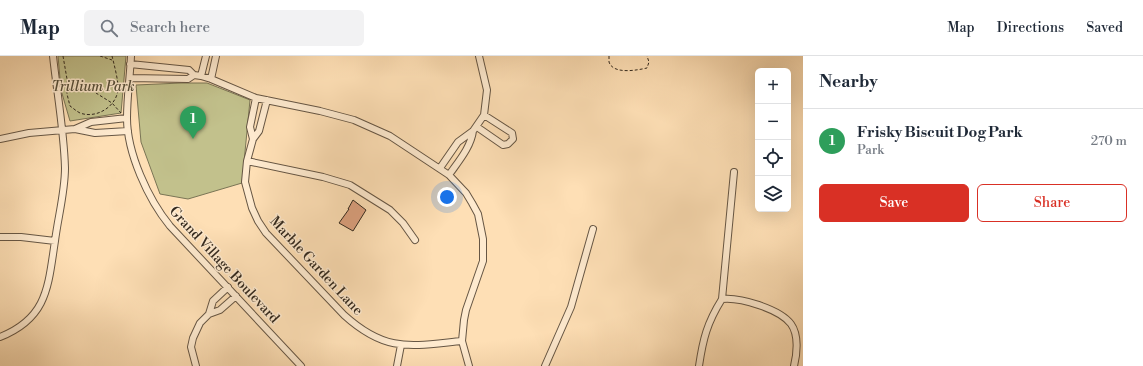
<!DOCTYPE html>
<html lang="en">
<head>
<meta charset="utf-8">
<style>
  body { margin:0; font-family:"Libre Bodoni",serif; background:#f2f2f3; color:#1f2937 }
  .controls { position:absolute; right:12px; top:12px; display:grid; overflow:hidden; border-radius:6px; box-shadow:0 4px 16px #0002 }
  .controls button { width:36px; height:36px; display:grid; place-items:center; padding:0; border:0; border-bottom:1px solid #e0e1e3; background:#fff; color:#1f2937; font:20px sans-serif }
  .you { position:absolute; left:447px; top:141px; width:14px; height:14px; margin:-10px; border:3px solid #fff; border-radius:50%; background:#1a73e8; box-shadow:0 0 0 6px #1a73e833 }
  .badge { display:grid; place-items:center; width:26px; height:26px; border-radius:50%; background:#d93025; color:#fff; font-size:13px; font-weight:700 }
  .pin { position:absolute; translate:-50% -33px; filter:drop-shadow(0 1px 2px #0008) }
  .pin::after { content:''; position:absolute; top:21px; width:14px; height:12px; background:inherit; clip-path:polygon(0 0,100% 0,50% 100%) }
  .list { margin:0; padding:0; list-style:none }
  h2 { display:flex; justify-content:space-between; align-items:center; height:52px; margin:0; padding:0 16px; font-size:17px }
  h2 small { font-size:13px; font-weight:400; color:#747a83 }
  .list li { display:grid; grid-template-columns:26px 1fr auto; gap:12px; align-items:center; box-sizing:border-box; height:64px; padding:0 16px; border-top:1px solid #e0e1e3 }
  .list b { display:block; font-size:15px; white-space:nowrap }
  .list p { margin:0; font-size:13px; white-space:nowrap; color:#747a83 }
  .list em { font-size:13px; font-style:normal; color:#747a83 }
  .actions { display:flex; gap:8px; padding:12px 16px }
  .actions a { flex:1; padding:9px 0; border:1px solid #d93025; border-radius:6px; text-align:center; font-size:14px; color:#d93025 }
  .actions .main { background:#d93025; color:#fff }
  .icon { flex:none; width:22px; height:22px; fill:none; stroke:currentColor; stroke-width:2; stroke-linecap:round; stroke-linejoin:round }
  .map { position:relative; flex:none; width:803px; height:310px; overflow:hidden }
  header { display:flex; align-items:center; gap:24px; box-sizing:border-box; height:56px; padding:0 20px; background:#fff; border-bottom:1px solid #e0e1e3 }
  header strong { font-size:19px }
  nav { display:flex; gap:22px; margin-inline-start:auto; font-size:14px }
  .search { width:280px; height:36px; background:#f2f2f3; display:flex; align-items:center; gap:10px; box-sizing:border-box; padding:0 14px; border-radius:6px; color:#747a83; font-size:15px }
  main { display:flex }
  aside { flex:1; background:#fff }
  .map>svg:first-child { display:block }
  .green { fill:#c2c18c; stroke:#7a7555 }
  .building { fill:#dda17f; stroke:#33291e }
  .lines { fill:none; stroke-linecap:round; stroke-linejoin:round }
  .minor-casing { stroke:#665644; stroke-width:8 }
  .path { stroke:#33291e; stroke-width:1; stroke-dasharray:3 2; stroke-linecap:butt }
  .minor { stroke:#feeacf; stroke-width:6 }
  .labels { text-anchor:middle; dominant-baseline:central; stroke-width:3; stroke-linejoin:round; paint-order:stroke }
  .park-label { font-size:14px; font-style:italic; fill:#574f3a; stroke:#feeacf }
  .street-label { font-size:14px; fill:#33291e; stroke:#feeacf }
</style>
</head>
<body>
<header>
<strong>Map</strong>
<div class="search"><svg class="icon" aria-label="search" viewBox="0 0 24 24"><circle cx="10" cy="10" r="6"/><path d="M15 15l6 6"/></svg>Search here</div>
<nav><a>Map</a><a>Directions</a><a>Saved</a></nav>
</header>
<main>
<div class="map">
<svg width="803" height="310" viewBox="0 0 803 310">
  <rect width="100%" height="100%" fill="#fedfb5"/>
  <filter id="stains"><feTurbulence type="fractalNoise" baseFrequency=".005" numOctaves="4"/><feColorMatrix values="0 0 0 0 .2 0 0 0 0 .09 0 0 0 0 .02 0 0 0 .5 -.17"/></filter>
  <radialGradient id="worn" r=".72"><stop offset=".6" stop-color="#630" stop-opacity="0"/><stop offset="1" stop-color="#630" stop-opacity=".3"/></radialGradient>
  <path class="green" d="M58,0H126L121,57L70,65L61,34Z
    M181,27H207L250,44L242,127L188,143L160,138L141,86L136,29Z"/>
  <path class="building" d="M353,144L366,154L353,175L339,167L349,153H348Z"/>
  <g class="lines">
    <g class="minor-casing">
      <path id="minor" d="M131,0C130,21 127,41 127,62C127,97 148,143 170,170L301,310
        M130,8L189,14L194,19
        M201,20L206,0
        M130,22L188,23L194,19L201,20L211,23L256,42L320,55L354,64L390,80L449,119L466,137L472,147L478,158L483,183V205L466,254L464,264L462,285L469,310
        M211,23L216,0
        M267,44L259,75L253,83L247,105L245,126L252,152L258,165L266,177L344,259C386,297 410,290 462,285
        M477,71L503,89L508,88L513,83L512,77L484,59
        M75,73L91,66L127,62
        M0,83L29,77L75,73L95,77L128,75
        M253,83L250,71L256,42
        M247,105L323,121L350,129L390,154L403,167L415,184
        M440,112L458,86L473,75L484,59L487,34L479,0
        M449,119C458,106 471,91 473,75
        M0,181H21L55,185
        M722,243L734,116
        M209,258L220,254L236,240
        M0,281C48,262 48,230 55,185C58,161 65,136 65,112C64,75 57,37 53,0
        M196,310L191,291L193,282L200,267L209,258L213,245L228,231
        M397,310L401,289
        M545,310L571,251L593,173
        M699,310C703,283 707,267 722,243C740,241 780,253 791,268C799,279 797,298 794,310"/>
    </g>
    <path class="path" d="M63,0L67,23V38L70,50C73,52 76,55 80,57C96,63 116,51 118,34C119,27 114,8 112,0
      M100,0L112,4
      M609,0C609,2 609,4 609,6C613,19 638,14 647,12L649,6L647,0
      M91,28L96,37L112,47L121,57"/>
    <use href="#minor" class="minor"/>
  </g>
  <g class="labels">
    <g class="park-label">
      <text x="93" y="31">Trillium Park</text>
    </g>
    <g class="street-label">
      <text transform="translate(224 209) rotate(47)">Grand Village Boulevard</text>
      <text transform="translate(316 210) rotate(47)">Marble Garden Lane</text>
    </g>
  </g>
  <rect width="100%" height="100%" filter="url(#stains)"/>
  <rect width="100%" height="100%" fill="url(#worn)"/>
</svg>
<div class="controls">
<button>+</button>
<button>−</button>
<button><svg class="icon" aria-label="locate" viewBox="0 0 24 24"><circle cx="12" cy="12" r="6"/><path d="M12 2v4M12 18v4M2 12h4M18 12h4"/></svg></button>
<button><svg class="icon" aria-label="layers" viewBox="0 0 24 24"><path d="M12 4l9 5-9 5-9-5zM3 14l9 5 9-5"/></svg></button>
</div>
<div class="you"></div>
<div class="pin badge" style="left:193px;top:83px;background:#2e9e5b">1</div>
</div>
<aside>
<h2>Nearby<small></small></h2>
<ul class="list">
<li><span class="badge" style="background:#2e9e5b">1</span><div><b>Frisky Biscuit Dog Park</b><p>Park</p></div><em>270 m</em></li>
</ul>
<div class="actions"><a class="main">Save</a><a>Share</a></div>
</aside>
</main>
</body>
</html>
